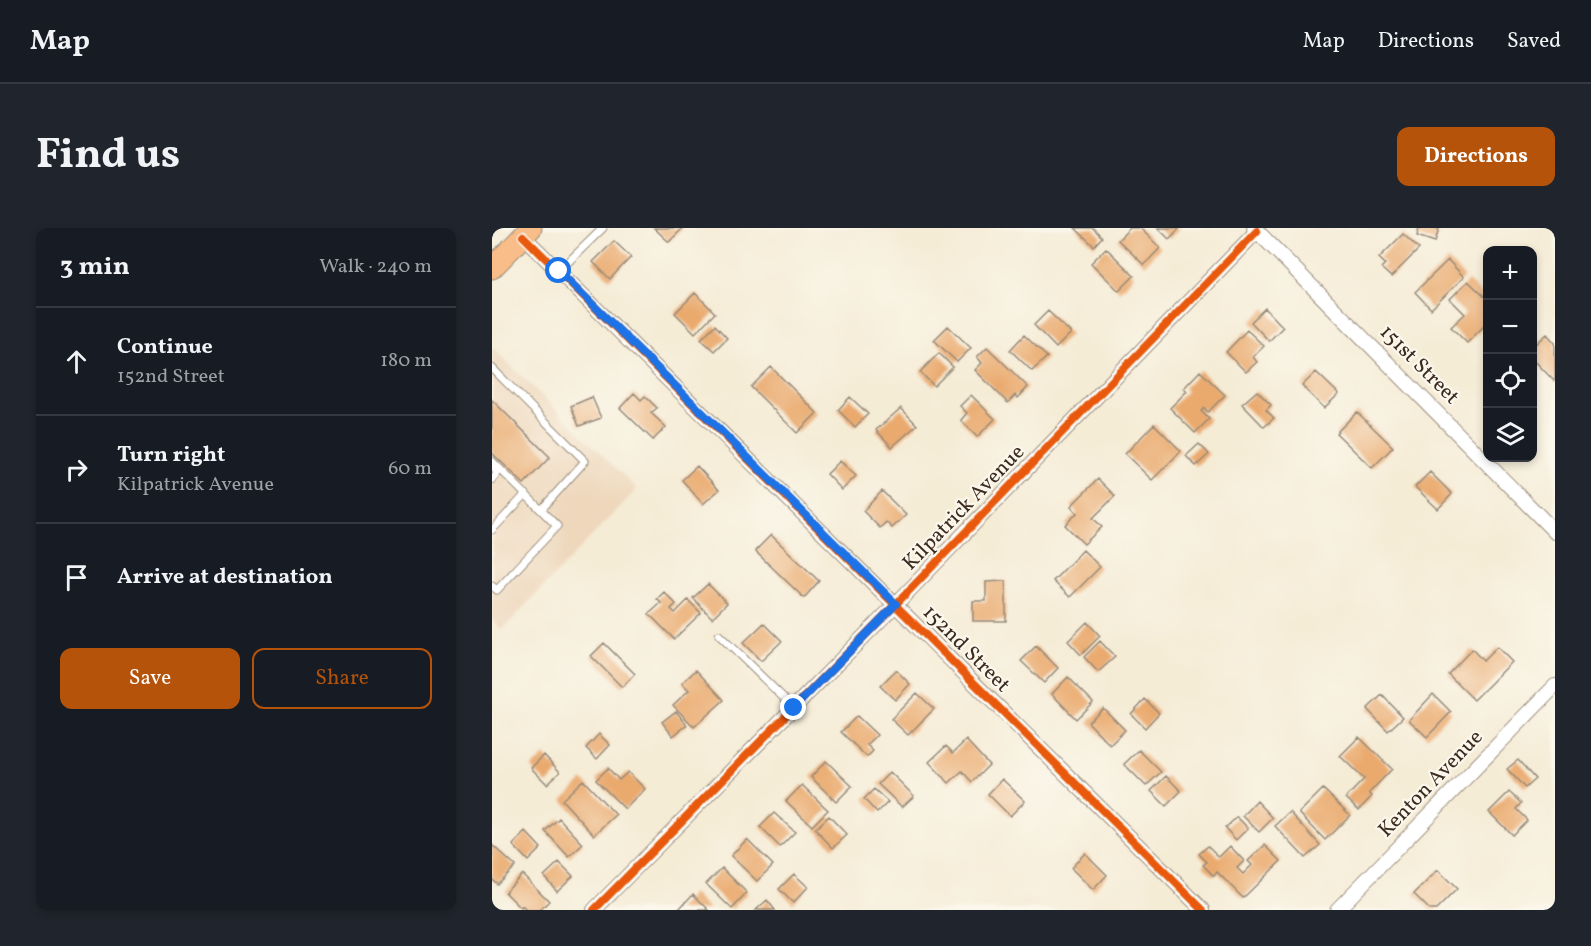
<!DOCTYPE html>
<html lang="en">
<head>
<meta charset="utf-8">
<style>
  body { margin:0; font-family:Vollkorn,serif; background:#20242c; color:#f1f3f6 }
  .controls { position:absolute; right:18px; top:18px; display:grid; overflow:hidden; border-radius:12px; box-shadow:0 3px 9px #0003 }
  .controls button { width:54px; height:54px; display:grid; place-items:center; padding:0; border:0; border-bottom:2px solid #363941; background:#171b24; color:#f1f3f6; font:30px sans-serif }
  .stop { position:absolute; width:18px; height:18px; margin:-14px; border:4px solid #1a73e8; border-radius:50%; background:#fff }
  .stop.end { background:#1a73e8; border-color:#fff; box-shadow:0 2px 6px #0008 }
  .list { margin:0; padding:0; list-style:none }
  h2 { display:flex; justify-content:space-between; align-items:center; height:78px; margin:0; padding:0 24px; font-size:26px }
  h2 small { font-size:20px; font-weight:400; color:#9ea1a6 }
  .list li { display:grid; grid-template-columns:39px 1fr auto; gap:18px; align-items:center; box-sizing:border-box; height:108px; padding:0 24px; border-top:2px solid #363941 }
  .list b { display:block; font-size:22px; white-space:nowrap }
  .list p { margin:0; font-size:20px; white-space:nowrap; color:#9ea1a6 }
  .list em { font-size:20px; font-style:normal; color:#9ea1a6 }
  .actions { display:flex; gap:12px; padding:18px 24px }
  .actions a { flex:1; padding:14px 0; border:2px solid #b45309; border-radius:12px; text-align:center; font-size:21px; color:#b45309 }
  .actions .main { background:#b45309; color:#fff }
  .icon { flex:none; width:33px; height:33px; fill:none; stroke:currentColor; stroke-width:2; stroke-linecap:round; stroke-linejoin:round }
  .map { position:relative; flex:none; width:1063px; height:682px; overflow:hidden; border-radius:12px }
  header { display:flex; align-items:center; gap:36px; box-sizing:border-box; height:84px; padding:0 30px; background:#171b24; border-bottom:2px solid #363941 }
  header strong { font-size:28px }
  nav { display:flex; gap:33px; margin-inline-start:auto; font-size:21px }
  .intro { display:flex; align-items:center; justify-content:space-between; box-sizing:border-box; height:144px; padding:0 36px }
  h1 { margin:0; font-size:42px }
  .button { padding:15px 27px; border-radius:12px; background:#b45309; color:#fff; font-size:21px; font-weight:700 }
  main { display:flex; gap:36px; padding:0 36px }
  aside { flex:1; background:#171b24; border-radius:12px; box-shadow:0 3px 9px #0003 }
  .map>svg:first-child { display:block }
  .built { fill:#eed7bb }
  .building { fill:#eaaa6e }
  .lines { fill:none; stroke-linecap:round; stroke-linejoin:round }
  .service-casing { stroke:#988b7a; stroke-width:9 }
  .minor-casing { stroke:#988b7a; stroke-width:16 }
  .primary-casing { stroke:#988b7a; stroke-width:23 }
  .service { stroke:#fff; stroke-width:7 }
  .minor { stroke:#fff; stroke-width:14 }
  .primary { stroke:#f8bd89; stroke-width:21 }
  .cycleway-casing { stroke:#fbf7ec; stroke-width:11 }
  .cycleway { stroke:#e8590c; stroke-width:8 }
  .route { stroke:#1a73e8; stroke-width:8 }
  .labels { text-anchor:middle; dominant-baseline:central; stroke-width:4.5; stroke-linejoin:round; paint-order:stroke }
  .street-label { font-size:21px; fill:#3b2a1e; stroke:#fbf7ec }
</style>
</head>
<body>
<header>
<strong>Map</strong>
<nav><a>Map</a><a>Directions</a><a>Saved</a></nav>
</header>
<div class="intro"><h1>Find us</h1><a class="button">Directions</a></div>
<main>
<aside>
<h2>3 min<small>Walk · 240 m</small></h2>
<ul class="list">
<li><svg class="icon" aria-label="ahead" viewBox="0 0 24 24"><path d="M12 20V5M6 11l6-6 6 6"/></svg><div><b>Continue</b><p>152nd Street</p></div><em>180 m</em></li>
<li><svg class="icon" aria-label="right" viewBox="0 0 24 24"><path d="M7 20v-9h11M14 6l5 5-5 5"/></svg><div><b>Turn right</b><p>Kilpatrick Avenue</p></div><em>60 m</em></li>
<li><svg class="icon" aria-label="arrive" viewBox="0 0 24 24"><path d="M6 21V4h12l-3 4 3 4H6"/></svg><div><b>Arrive at destination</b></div></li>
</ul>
<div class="actions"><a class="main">Save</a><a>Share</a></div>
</aside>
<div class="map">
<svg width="1063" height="682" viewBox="0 0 1063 682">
  <rect width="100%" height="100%" fill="#fbf7ec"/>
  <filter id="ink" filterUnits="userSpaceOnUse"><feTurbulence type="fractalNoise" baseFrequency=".0167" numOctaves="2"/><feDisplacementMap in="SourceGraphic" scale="12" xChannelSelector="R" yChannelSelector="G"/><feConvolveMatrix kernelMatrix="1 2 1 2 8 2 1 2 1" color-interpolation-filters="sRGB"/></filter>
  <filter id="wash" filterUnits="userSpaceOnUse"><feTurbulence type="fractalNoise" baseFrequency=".008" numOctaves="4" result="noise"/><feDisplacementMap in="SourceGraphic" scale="24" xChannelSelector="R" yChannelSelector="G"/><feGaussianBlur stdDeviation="1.35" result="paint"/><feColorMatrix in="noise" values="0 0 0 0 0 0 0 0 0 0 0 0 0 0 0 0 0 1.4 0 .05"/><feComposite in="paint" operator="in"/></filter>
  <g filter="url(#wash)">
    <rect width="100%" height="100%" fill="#f5ecd6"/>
    <path class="built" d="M0,119L145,261L10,402L0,391Z"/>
    <g id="blocks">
      <path class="building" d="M162,0H191L177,14Z
        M583,0H601L610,9L602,18Z
        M638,0H648L668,20L652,37L626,12Z
        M666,0H688L677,11Z
        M927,0H947L943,14L925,8Z
        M911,6L927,21L899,49L889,40L893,36L887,30Z
        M122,13L139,29L118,51L101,34Z
        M614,20L642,48L627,63L599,35Z
        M956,32L972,49L939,81L923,64Z
        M976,53L996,72V94L975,115L959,99L973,86L958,71Z
        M203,65L223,85L203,105L183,85Z
        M773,80L791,99L777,113L759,94Z
        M556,83L579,105L564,120L542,97Z
        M223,97L235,110L222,123L209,111Z
        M456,98L479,120L465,134L442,112Z
        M755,102L772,118L761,129L765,134L754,144L734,124Z
        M1055,106L1063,115V151L1062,153L1040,130V120Z
        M532,107L555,129L540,143L518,122Z
        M495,119L536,159L526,170L523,167L516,175L483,142L490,135L485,129Z
        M447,125L461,139L442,158L428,144Z
        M279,139L325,185L305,205L259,159Z
        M708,143L733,167L716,184L712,180L709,183L717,191L703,205L678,180L695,163L692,160Z
        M824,144L847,166L832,180L810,158Z
        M765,163L779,177L774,182L782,190L772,199L750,176Z
        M142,165L149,172L153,168L165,180L159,185L174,199L161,212L128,180Z
        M479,167L503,191L485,209L469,192L475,185L468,178Z
        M100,169L109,190L87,198L79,178Z
        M358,169L376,186L363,199L346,182Z
        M0,172L58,229L32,256L0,225Z
        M409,180L425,197L400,219L384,202Z
        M865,184L901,219L880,240L844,205Z
        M662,196L689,223L660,252L633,226Z
        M707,216L717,226L704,238L694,228Z
        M348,233L364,248L350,262L335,246Z
        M205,238L227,262L211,276L190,252Z
        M938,244L960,266L946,281L923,259Z
        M606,251L623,268L601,290L610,299L592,316L573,297L585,285L579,278Z
        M390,263L414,287L400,300L394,294L388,300L371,283Z
        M279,307L327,353L312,370L263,323Z
        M591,322L608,339L578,369L561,353Z
        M514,353V393H481V373H494V354Z
        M216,356L235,375L220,390L201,370Z
        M172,364L184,376L179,381L183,385L196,372L209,385L182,411L157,386L169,375L165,371Z
        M595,394L608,408L589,427L576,413Z
        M272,395L290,413L269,433L251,415Z
        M608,413L623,429L606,444L592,429Z
        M112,415L143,446L130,459L99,428Z
        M544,418L566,440L552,455L529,433Z
        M1005,419L1020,434L982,472L956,446L980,421L991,433Z
        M204,442L232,472L202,499L181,477L197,462L190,455Z
        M404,442L418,456L403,472L388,458Z
        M576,449L601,474L584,491L560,466Z
        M425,465L442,481L416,507L399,491Z
        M941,466L959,484L935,509L917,492Z
        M890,467L911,489L896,503L875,481Z
        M653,471L667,485L653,500L639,486Z
        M611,480L633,502L618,517L596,494Z
        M184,483L195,497L181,508L170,494Z
        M365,488L385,507L375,517L381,523L375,529L349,504Z
        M107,506L118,517L105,531L94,520Z
        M867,509L900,541L877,565L880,568L867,582L854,570L872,551L848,528Z
        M474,512L497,537L480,554L470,543L457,555L437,534L454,518L461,525Z
        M647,522L669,544L654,558L632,536Z
        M52,527L68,544L55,556L39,540Z
        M1026,532L1043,551L1033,560L1015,541Z
        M334,533L360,558L344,574L319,549Z
        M116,540L127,552L136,544L153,561L133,581L104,552Z
        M398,544L422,568L410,579L386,556Z
        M674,548L689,563L674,578L659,563Z
        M510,551L533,573L518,588L496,566Z
        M91,552L124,587L102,607L70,572Z
        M310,557L336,582L320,598L294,573Z
        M382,561L396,574L385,585L372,571Z
        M831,561L858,587L833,612L807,585Z
        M1017,564L1029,575L1024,581L1035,592L1020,607L997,584Z
        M765,573L781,590L767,604L751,588Z
        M798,584L828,617L813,630L783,598Z
        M282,585L303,604L288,619L268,599Z
        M337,588L355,607L341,620L323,601Z
        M745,589L756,600L744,612L733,600Z
        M67,590L91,616L77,629L53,603Z
        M34,604L49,620L36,633L21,617Z
        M255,611L281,637L265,653L239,628Z
        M0,617L23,638L5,656L0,651Z
        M773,617L789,633L751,670L725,644L722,648L711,637L715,634L707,626L716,618L727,629L738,618L752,633L745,640L751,646L760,637L756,633Z
        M593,625L615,647L601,662L579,640Z
        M67,634L81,648L65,663L52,648Z
        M230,640L255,665L240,681L214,656Z
        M946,642L965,661L944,682H938L922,666Z
        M30,646L57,673L48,682H34L30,678L29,680L13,664Z
        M302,646L316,659L301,675L287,661Z
        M201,666L217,682H186Z
        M275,672L283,682H264Z"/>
    </g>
  </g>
  <g filter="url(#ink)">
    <use href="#blocks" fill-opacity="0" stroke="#988b7a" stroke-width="1.5"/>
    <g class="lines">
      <g class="service-casing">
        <path id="service" d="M67,43L111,0
          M0,140L93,233L49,282
          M0,233L65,298L5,362L0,358
          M0,252L5,246L1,237
          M0,302L34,266
          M227,407L302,480"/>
      </g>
      <g class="minor-casing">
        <path id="minor" d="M762,0L1063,304
          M31,8L711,682
          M102,682L404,376L765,3
          M845,682L1063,458"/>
      </g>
      <g class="primary-casing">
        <path id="primary" d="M0,40L39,0"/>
      </g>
      <use href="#service" class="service"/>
      <use href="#minor" class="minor"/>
      <use href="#primary" class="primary"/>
      <g class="cycleway-casing">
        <path id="cycleway" d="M31,8L711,682
          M102,682L404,376L765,3"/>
      </g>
      <use href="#cycleway" class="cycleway"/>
    </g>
  </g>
  <g class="lines" filter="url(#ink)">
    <path class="route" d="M67,43L404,376L302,480"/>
  </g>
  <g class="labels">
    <g class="street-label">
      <text transform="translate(927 137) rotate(45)">151st Street</text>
      <text transform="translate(472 280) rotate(-46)">Kilpatrick Avenue</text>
      <text transform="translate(474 421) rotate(45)">152nd Street</text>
      <text transform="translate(939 556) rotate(-46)">Kenton Avenue</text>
    </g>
  </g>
</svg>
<div class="controls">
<button>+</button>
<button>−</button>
<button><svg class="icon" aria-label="locate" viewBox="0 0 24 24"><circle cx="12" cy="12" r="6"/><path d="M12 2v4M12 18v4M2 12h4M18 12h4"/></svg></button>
<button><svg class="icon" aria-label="layers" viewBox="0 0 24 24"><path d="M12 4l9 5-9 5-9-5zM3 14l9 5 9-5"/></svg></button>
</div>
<div class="stop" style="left:67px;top:43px"></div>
<div class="stop end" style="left:302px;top:480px"></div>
</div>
</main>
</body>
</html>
